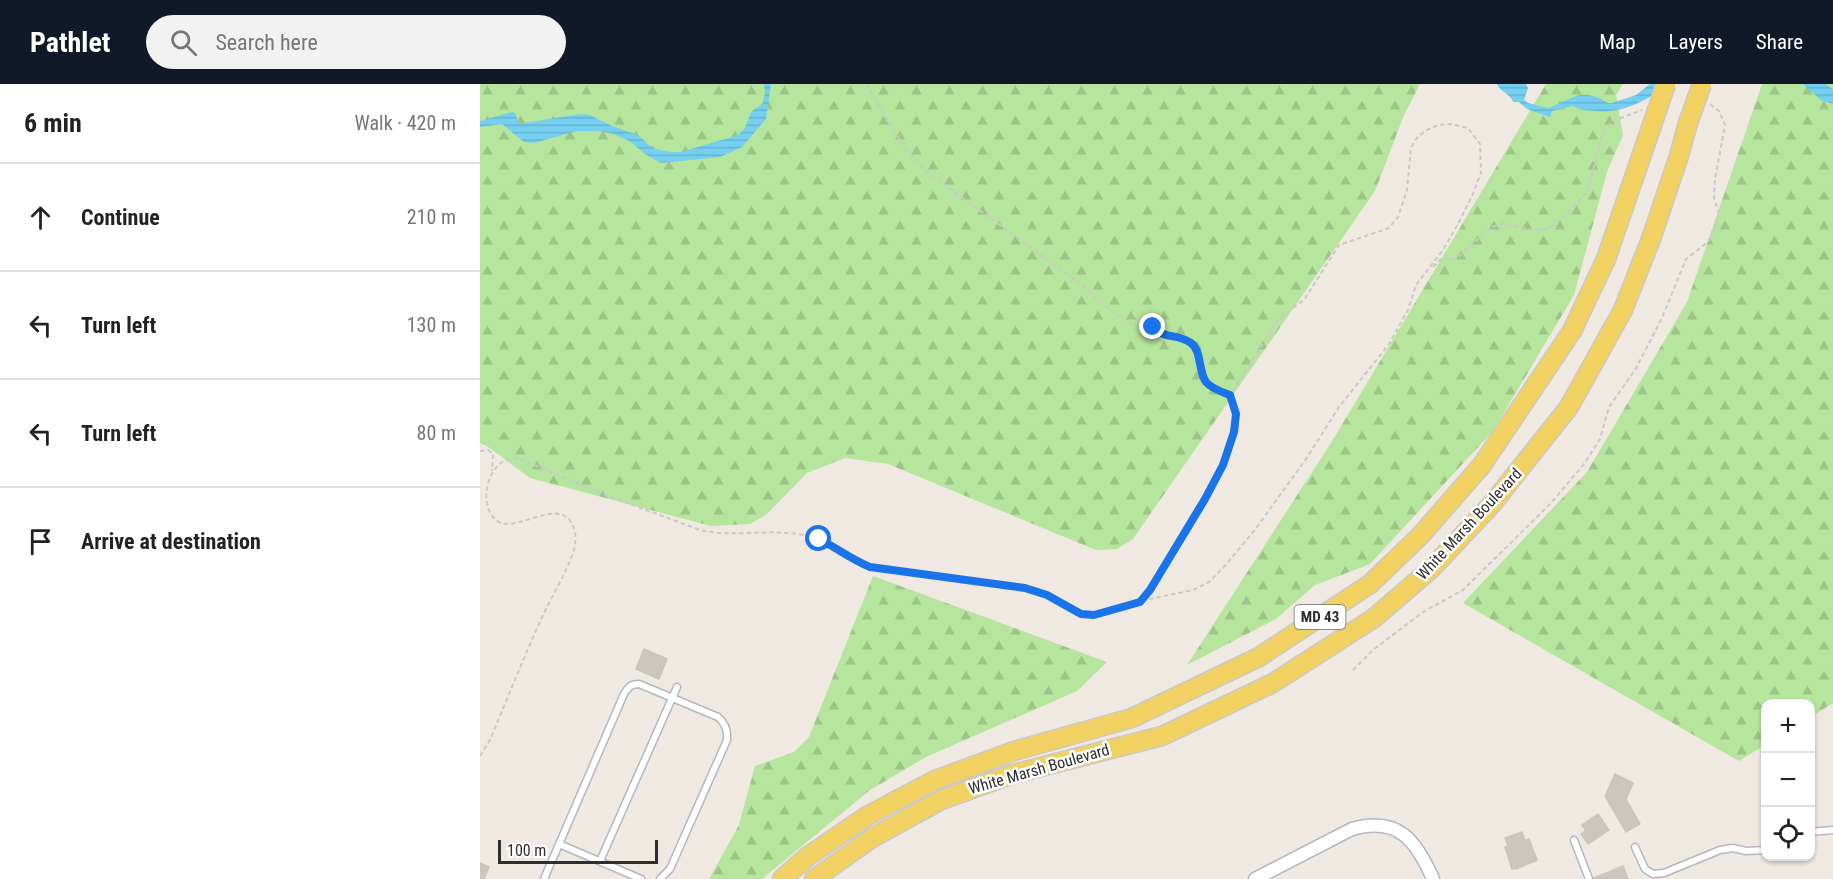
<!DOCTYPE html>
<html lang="en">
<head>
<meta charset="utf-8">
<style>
  body { margin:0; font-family:"Roboto Condensed",sans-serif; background:#f2f2f2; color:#222 }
  .controls { position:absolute; right:18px; bottom:18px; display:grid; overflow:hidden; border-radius:12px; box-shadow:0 2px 4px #0004 }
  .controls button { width:54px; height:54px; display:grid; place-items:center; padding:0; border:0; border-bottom:2px solid #e0e0e0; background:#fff; color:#222; font:30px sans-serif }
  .scale { position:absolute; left:18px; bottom:15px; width:160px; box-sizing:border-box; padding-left:6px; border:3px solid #2e2e2e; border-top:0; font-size:16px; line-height:21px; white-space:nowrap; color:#2e2e2e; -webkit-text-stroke:4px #fff; paint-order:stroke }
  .stop { position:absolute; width:18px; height:18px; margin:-14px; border:4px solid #1a73e8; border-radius:50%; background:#fff }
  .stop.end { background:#1a73e8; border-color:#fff; box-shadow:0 2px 6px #0008 }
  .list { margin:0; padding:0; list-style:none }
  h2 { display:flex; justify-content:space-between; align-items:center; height:78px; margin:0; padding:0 24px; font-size:26px }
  h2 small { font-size:20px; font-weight:400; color:#767676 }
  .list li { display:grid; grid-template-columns:39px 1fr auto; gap:18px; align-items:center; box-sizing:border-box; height:108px; padding:0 24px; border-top:2px solid #e0e0e0 }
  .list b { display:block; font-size:22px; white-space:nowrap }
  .list em { font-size:20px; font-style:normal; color:#767676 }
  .icon { flex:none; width:33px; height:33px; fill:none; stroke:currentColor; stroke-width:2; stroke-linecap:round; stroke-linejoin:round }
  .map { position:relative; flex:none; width:1353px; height:795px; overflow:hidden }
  header { display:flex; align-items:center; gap:36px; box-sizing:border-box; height:84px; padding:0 30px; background:#111827; color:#fff }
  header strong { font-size:28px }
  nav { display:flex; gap:33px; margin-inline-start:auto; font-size:21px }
  .search { width:420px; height:54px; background:#f2f2f2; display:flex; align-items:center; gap:15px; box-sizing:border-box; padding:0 21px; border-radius:33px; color:#767676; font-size:22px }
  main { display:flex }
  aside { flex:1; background:#fff }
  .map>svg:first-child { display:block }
  .forest { fill:url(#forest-firs) }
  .water { fill:url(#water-rules) }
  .building { fill:#cbc7bf; stroke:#cbc5ba; stroke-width:1.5 }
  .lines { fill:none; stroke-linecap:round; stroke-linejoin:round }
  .lane-casing { stroke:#b4b7c1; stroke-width:9 }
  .street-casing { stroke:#b4b7c1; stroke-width:15 }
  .primary-casing { stroke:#c9c9c9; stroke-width:21 }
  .path { stroke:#c9c9c9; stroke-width:2; stroke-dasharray:4.5 3; stroke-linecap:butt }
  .lane { stroke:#fff; stroke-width:6 }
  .street { stroke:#fff; stroke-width:12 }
  .primary { stroke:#f2d163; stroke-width:18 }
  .primary-bridge-casing { stroke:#c9c9c9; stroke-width:21; stroke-linecap:butt }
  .primary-bridge { stroke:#f2d163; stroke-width:18 }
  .route { stroke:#1a73e8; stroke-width:8 }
  .labels { text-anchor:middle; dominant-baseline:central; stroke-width:5; stroke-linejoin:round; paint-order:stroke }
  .shield { fill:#fff; stroke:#6d6d6d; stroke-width:1.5 }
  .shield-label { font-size:15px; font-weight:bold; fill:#2e2e2e }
  .street-label { font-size:16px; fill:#2e2e2e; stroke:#fff }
</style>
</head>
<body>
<header>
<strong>Pathlet</strong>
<div class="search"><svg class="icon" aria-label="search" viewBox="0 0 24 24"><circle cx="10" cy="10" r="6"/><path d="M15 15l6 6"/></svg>Search here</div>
<nav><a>Map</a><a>Layers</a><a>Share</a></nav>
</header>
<main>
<aside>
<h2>6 min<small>Walk · 420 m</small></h2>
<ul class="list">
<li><svg class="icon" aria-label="ahead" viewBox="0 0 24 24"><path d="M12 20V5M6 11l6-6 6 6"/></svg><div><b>Continue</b></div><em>210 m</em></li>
<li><svg class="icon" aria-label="left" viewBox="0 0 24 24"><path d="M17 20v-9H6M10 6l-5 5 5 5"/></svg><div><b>Turn left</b></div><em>130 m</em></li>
<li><svg class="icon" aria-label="left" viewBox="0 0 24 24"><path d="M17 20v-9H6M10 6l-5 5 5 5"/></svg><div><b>Turn left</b></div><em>80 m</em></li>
<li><svg class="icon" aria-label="arrive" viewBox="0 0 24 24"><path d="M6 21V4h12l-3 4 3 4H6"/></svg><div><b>Arrive at destination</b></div></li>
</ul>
</aside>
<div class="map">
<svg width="1353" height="795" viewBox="0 0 1353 795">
  <defs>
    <pattern id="forest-firs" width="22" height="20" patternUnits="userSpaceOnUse" patternTransform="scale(1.5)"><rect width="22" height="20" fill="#b6e59e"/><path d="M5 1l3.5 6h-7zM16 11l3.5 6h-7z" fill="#9dc588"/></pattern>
    <pattern id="water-rules" width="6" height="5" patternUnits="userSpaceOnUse" patternTransform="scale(1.5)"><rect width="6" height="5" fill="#75cff0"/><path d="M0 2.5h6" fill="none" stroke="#66b2ce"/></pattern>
  </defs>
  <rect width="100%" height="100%" fill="#efe9e1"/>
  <path class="forest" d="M0,0H940L924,31L895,107L653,455L637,465L616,466L408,380L365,374L327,389L287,430L270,440L231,442L50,394L7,362L0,359Z
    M1066,0H1143L1136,11L1143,51L1127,88L1094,211L1013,347L890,480L835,501L796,535L707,581L851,359Z
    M1282,0H1353V619L1331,633L1330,620H1286L1285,661L1259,677L983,519L1107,388L1207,218Z
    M393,492L627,578L597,607L446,673L390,706L282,795H229L259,741L275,682L314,668L329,653Z"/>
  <path class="water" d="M284,0H291L286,35L262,63L240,73L181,79L165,70L151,58L134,50L118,47H97L54,59L44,58L22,40L0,43V37L32,28L35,29L39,39H44L101,30L110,31L132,42L158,51L170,62L176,65L191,68H201L258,51L265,44L271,28L283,19L285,8Z
    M1017,0H1046L1048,4L1044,16L1048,19L1068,24C1094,15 1100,2 1128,19H1132L1156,11L1170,0H1191C1167,15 1145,30 1116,27C1107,26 1101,27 1093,22L1072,27L1070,33L1047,25L1039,18H1033C1031,10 1020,8 1017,0Z
    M1323,0H1345L1353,5V20L1341,16Z"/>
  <path class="building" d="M164,565L187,575L179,595L156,585Z
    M1135,690L1153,699L1146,715L1160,740L1146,748L1125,712Z
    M1118,730L1129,746L1108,760L1101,750L1106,747L1102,741Z
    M1042,748L1045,757L1049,755L1057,776L1036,785L1035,784L1032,785L1025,763L1028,762L1025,754Z
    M0,779L9,783L4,795H0Z
    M1143,782L1148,795H1114V794Z"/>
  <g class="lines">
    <g class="lane-casing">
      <path id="lane" d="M1330,748L1353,746
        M1094,756L1109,795
        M79,760L161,795
        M1155,763L1165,785L1173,790L1184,789L1240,766L1253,764L1266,767L1286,766
        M120,777L197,603
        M64,795L144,610C148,603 151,600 159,600L238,633C245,639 248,646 247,656L190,785L180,795"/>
    </g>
    <g class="street-casing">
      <path id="street" d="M775,795L872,745C918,732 936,756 953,795"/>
    </g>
    <g class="primary-casing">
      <path id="primary" d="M302,795L327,773L387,732L455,696L534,667L652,634L779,573L890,500L940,452L1002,381L1092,247L1126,175L1171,44
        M334,795L392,754L461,716L533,690L682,652L793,599L894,534L951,485L1012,420L1089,323L1143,226L1171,155L1199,72L1208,39"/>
    </g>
    <path class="path" d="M386,0L424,63L447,88L595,196L632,227L652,240L657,241L668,239C673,243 677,248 682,251C692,255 705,252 713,261C718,266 718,273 719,279C723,299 733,304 750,311L756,330L754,348L743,381L725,415L670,506L660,517
      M953,183L961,175H976L1010,144L1023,139L1052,146L1068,145L1087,129L1108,107L1122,51L1133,37L1162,26
      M0,367L8,366L13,370L12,387
      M873,586L893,566L943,528L983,506L1071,419L1104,380L1120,355L1129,323L1155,286L1182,234L1206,175L1229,157L1239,130L1234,114L1235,95L1245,41L1239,27L1230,20
      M0,672L10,656C28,613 45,570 64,529C74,508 87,488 94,466C95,460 96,455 95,448C85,407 40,449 19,438C0,427 4,391 21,379C27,375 32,375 38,374L123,410L220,446C254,454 288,444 323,451C348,455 366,474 389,483L545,504L567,511L601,530L613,531L660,517L713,506L729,498L743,484L774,447L826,375L859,323L909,260L928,226L936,201L963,166L978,140L992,112L1001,89L1000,60L988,44L970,40L958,41L945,47L936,55L931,64L927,106L918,133L909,144L859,161L824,216L800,233L750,311"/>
    <use href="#lane" class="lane"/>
    <use href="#street" class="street"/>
    <use href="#primary" class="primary"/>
    <g class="primary-bridge-casing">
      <path id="primary-bridge" d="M1208,39L1222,0
        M1171,44L1186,0"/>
    </g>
    <use href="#primary-bridge" class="primary-bridge"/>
  </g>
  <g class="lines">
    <path class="route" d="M339,455C357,464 372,476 390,483L545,504L567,511L601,530L614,531L660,518L670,506L725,415L743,381L754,348L756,330L750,311C742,308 732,305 726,298C718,287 722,267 711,259C697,249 686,256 673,243"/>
  </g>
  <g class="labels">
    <rect class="shield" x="814.5" y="521" width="51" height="24" rx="4.5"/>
    <g class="shield-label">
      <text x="840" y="533">MD 43</text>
    </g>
    <g class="street-label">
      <text transform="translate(989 440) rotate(-47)">White Marsh Boulevard</text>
      <text transform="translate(559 685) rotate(-16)">White Marsh Boulevard</text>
    </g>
  </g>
</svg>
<div class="controls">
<button>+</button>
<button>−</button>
<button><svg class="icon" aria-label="locate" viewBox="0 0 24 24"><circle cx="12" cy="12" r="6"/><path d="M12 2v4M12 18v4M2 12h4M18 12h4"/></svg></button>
</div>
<div class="scale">100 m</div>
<div class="stop" style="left:339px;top:455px"></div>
<div class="stop end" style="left:673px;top:243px"></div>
</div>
</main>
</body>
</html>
